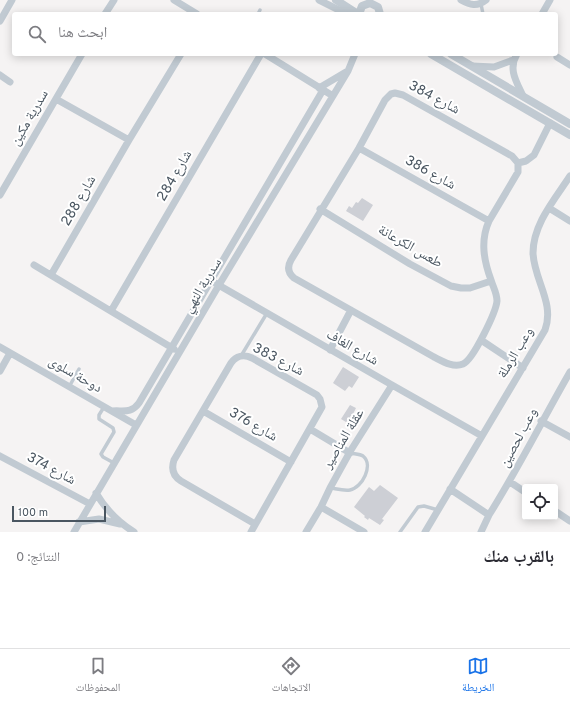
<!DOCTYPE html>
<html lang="ar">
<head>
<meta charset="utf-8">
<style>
  body { margin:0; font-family:Overpass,"Noto Naskh Arabic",sans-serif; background:#f2f2f3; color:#2b2b33; direction:rtl }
  .controls { position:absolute; right:12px; bottom:12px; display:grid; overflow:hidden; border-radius:4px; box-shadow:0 2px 10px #0003 }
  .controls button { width:36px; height:36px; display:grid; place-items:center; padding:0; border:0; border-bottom:1px solid #e1e1e2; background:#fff; color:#2b2b33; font:20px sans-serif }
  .scale { position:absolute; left:12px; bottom:10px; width:94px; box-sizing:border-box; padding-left:4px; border:2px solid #4a5661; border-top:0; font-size:11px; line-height:14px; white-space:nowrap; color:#4a5661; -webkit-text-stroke:3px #fff; paint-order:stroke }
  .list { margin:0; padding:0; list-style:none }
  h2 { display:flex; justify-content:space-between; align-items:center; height:52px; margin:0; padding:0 16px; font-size:17px }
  h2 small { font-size:13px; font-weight:400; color:#7c7c81 }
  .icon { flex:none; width:22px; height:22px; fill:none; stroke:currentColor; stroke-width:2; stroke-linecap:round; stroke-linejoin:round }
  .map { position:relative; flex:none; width:570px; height:532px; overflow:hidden; direction:ltr }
  .search { position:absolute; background:#fff; box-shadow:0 2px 10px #0003; left:12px; right:12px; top:12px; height:44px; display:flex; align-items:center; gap:10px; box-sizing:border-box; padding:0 14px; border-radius:4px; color:#7c7c81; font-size:15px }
  .sheet { height:116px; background:#fff }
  nav { display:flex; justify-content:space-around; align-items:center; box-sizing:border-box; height:56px; border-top:1px solid #e1e1e2; background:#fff; font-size:11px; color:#7c7c81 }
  nav a { display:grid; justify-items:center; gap:2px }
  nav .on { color:#1a73e8 }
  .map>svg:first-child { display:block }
  .building { fill:#cdcfd5 }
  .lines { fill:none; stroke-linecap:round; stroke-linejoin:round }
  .service { stroke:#c1cad2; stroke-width:3.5 }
  .minor { stroke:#c1cad2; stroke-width:7 }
  .tertiary { stroke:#c1cad2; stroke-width:8 }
  .labels { text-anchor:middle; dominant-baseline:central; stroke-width:4; stroke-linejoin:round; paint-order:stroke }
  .street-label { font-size:14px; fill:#4a5661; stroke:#fff }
</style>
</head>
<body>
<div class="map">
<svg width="570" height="532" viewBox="0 0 570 532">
  <rect width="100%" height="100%" fill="#f5f3f3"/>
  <path class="building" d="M362,198L373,205L363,221L346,211L349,206L352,208L356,202L358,203Z
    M343,367L359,377L352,388L349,386L345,391L333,383Z
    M350,405L356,408L353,414L362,418L356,428L341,419Z
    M380,485L398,498L382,519L384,520L380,525L369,518L368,520L364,517L365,516L354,507L369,487L374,491Z"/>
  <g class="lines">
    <path class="service" d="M481,4L483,14
      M258,14L260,10
      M241,356L267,313
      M69,387L79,369
      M104,407L99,415V419L113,428L114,432L101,454L103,457L114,463
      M331,488C337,489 344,491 350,490C362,488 374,465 363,456C360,454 354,454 350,453
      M400,532L418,507L424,506L438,510"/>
    <path class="minor" d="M174,0L197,14
      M319,0L347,14
      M461,0C470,5 477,7 486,0
      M105,14L114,0
      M542,14L550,0
      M0,21L12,0
      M265,54L333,96
      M517,54C508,69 516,81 523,96
      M557,57L570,65
      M472,66L494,67L513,60
      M0,75L10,82
      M319,88L346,72
      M395,93L403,95L512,156L518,163V172L489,221C480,241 484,261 491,280C493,287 497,293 497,301C496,312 473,360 463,364C453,368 442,361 434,357L294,278C288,273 287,267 291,260L359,148L385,100L391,94Z
      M56,99L129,140
      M359,148L489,221
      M518,163L526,161L534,155L550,123
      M0,195L82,54
      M549,208L570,221
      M320,209L410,264L451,286L461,288H470L491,281
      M34,265L174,349
      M51,275L129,140L181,54
      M215,283L392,385L482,436
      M111,311L261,54
      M481,340L523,368
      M0,347L136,425
      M330,350L351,310
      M0,371L10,353
      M112,411C123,410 131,414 139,403L323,90
      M203,411L291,462
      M541,421L570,437
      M310,429L350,453
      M0,456L90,504
      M510,482L525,492
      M450,489L489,515C518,469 543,419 570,372
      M96,493C106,510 118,522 134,532
      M321,507L364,532
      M555,511L570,521
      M79,522L99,519L120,524
      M74,532L219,285L348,71L355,54
      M251,532L322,407L320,399L317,395L252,358C244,354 236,356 231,363L174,460C171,469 173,476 181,481L255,524
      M306,532L321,507L330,488L351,450L392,385
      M425,532L545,330C555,303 534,280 533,253C533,224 555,199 570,176
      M481,532L489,515"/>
    <path class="tertiary" d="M336,0L358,14
      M359,14L362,6L370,3L378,7L380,14
      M431,54L570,135
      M451,54L570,124"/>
  </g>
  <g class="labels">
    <g class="street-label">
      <text transform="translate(434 98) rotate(28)">شارع 384</text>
      <text transform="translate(30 118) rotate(-60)">سدرية مكين</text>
      <text transform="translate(430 173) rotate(29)">شارع 386</text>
      <text transform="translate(175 176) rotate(-60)">شارع 284</text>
      <text transform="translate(79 201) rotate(-60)">شارع 288</text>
      <text transform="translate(410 247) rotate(30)">طعس الكرعانة</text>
      <text transform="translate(203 286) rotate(-59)">سدرية النهي</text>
      <text transform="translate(352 348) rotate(30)">شارع الغاف</text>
      <text transform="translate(516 353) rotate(-59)">وعب الرملة</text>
      <text transform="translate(278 360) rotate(27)">شارع 383</text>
      <text transform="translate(75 375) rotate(30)">دوحة سلوى</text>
      <text transform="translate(253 425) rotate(30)">شارع 376</text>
      <text transform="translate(519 438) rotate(-62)">وعب لحصين</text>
      <text transform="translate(344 439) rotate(-59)">عقلة المناصير</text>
      <text transform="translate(51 469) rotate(28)">شارع 374</text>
    </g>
  </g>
</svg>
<div class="controls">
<button><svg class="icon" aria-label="locate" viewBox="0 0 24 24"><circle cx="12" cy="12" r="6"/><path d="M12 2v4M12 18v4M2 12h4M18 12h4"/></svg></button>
</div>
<div class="scale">100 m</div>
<div class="search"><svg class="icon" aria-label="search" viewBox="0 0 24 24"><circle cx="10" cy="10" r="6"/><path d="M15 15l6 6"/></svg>ابحث هنا</div>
</div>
<section class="sheet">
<h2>بالقرب منك<small>النتائج: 0</small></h2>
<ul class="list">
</ul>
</section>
<nav>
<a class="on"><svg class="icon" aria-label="map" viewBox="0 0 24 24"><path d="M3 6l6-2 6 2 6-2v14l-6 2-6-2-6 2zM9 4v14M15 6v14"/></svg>الخريطة</a>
<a><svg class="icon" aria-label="directions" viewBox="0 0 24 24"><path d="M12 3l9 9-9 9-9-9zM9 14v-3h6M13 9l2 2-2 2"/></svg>الاتجاهات</a>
<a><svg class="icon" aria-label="saved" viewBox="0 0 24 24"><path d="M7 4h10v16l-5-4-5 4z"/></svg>المحفوظات</a>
</nav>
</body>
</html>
